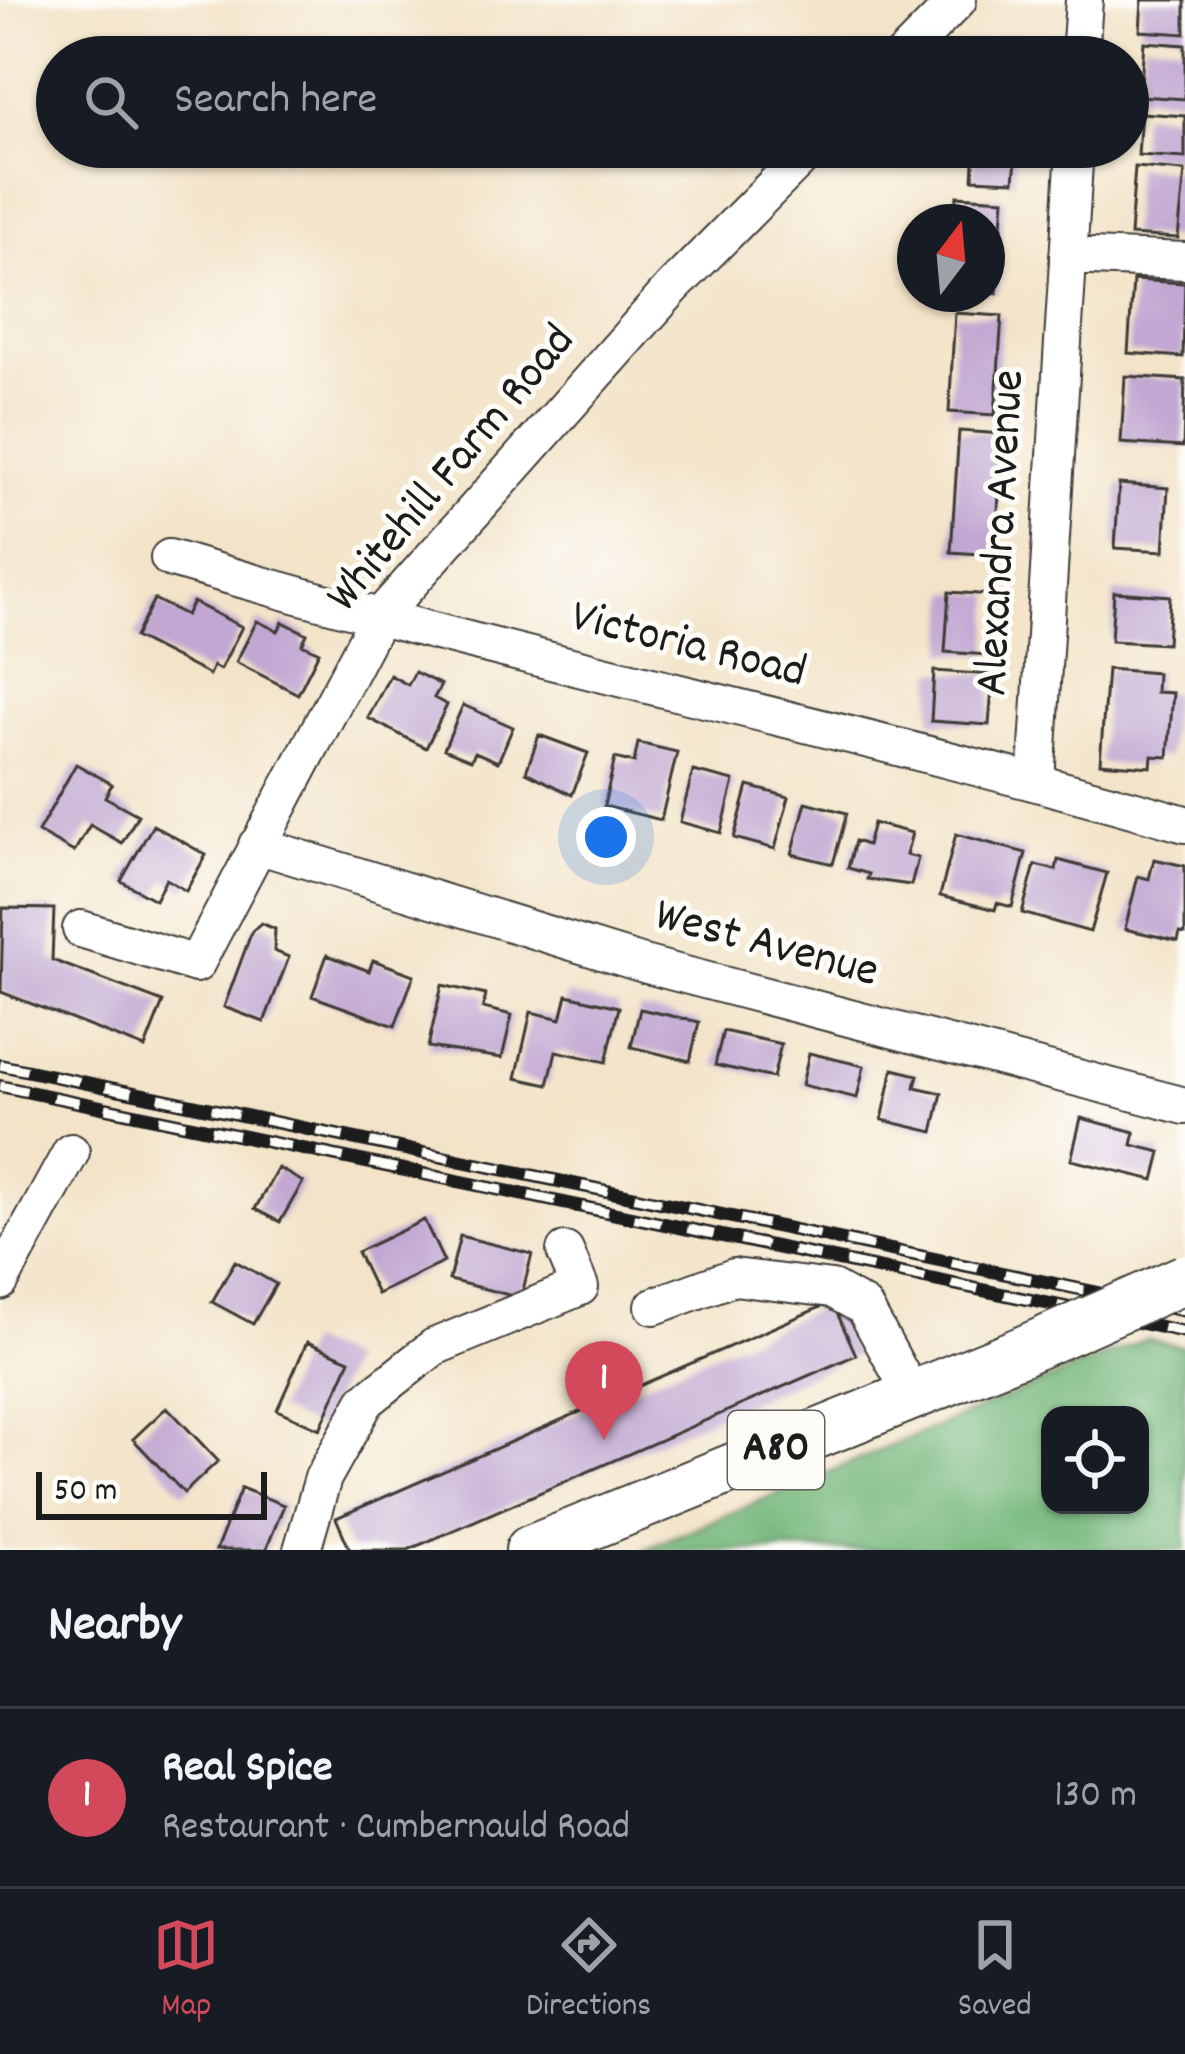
<!DOCTYPE html>
<html lang="en">
<head>
<meta charset="utf-8">
<style>
  body { margin:0; font-family:Dekko,sans-serif; background:#20242c; color:#f1f3f6 }
  .controls { position:absolute; right:36px; bottom:36px; display:grid; overflow:hidden; border-radius:24px; box-shadow:0 3px 9px #0004 }
  .controls button { width:108px; height:108px; display:grid; place-items:center; padding:0; border:0; border-bottom:3px solid #363941; background:#171b24; color:#f1f3f6; font:60px sans-serif }
  .compass { position:absolute; left:897px; top:204px; width:108px; height:108px; border-radius:50%; background:#171b24; box-shadow:0 3px 9px #0004; rotate:16deg }
  .scale { position:absolute; left:36px; bottom:30px; width:231px; box-sizing:border-box; padding-left:12px; border:6px solid #1c1c1c; border-top:0; font-size:33px; line-height:42px; white-space:nowrap; color:#1c1c1c; -webkit-text-stroke:9px #fdfcf7; paint-order:stroke }
  .you { position:absolute; left:606px; top:837px; width:42px; height:42px; margin:-30px; border:9px solid #fff; border-radius:50%; background:#1a73e8; box-shadow:0 0 0 18px #1a73e833 }
  .badge { display:grid; place-items:center; width:78px; height:78px; border-radius:50%; background:#d1495b; color:#fff; font-size:39px; font-weight:700 }
  .pin { position:absolute; translate:-50% -99px; filter:drop-shadow(0 3px 6px #0008) }
  .pin::after { content:''; position:absolute; top:63px; width:42px; height:36px; background:inherit; clip-path:polygon(0 0,100% 0,50% 100%) }
  .list { margin:0; padding:0; list-style:none }
  h2 { display:flex; justify-content:space-between; align-items:center; height:156px; margin:0; padding:0 48px; font-size:51px }
  h2 small { font-size:39px; font-weight:400; color:#9ea1a6 }
  .list li { display:grid; grid-template-columns:78px 1fr auto; gap:36px; align-items:center; box-sizing:border-box; height:180px; padding:0 48px; border-top:3px solid #363941 }
  .list b { display:block; font-size:45px; white-space:nowrap }
  .list p { margin:0; font-size:39px; white-space:nowrap; color:#9ea1a6 }
  .list em { font-size:39px; font-style:normal; color:#9ea1a6 }
  .icon { flex:none; width:66px; height:66px; fill:none; stroke:currentColor; stroke-width:2; stroke-linecap:round; stroke-linejoin:round }
  .map { position:relative; flex:none; width:1185px; height:1550px; overflow:hidden }
  .search { position:absolute; background:#171b24; box-shadow:0 3px 9px #0004; left:36px; right:36px; top:36px; height:132px; display:flex; align-items:center; gap:30px; box-sizing:border-box; padding:0 42px; border-radius:66px; color:#9ea1a6; font-size:45px }
  .sheet { height:336px; background:#171b24 }
  nav { display:flex; justify-content:space-around; align-items:center; box-sizing:border-box; height:168px; border-top:3px solid #363941; background:#171b24; font-size:33px; color:#9ea1a6 }
  nav a { display:grid; justify-items:center; gap:6px }
  nav .on { color:#d1495b }
  .map>svg:first-child { display:block }
  .forest { fill:#74b87c; stroke:#486a4c; stroke-width:3; fill-rule:evenodd }
  .building { fill:#c1a7d2 }
  .lines { fill:none; stroke-linecap:round; stroke-linejoin:round }
  .minor-casing { stroke:#3c3a36; stroke-width:40 }
  .major-casing { stroke:#3c3a36; stroke-width:52 }
  .minor { stroke:#fff; stroke-width:36 }
  .major { stroke:#fff; stroke-width:48 }
  .rail-casing { stroke:#1c1c1c; stroke-width:14 }
  .rail { stroke:#fdfcf7; stroke-width:9; stroke-dasharray:27; stroke-linecap:butt }
  .major-bridge-casing { stroke:#3c3a36; stroke-width:52; stroke-linecap:butt }
  .major-bridge { stroke:#fff; stroke-width:48 }
  .labels { text-anchor:middle; dominant-baseline:central; stroke-width:10; stroke-linejoin:round; paint-order:stroke }
  .shield { fill:#fdfcf7; stroke:#605f5e; stroke-width:3 }
  .shield-label { font-size:45px; font-weight:bold; fill:#1c1c1c }
  .street-label { font-size:48px; fill:#1c1c1c; stroke:#fdfcf7 }
</style>
</head>
<body>
<div class="map">
<svg width="1185" height="1550" viewBox="0 0 1185 1550">
  <rect width="100%" height="100%" fill="#fdfcf7"/>
  <filter id="ink" filterUnits="userSpaceOnUse"><feTurbulence type="fractalNoise" baseFrequency=".00833" numOctaves="2"/><feDisplacementMap in="SourceGraphic" scale="24" xChannelSelector="R" yChannelSelector="G"/><feConvolveMatrix kernelMatrix="1 2 1 2 8 2 1 2 1" color-interpolation-filters="sRGB"/></filter>
  <filter id="wash" filterUnits="userSpaceOnUse"><feTurbulence type="fractalNoise" baseFrequency=".004" numOctaves="4" result="noise"/><feDisplacementMap in="SourceGraphic" scale="48" xChannelSelector="R" yChannelSelector="G"/><feGaussianBlur stdDeviation="2.7" result="paint"/><feColorMatrix in="noise" values="0 0 0 0 0 0 0 0 0 0 0 0 0 0 0 0 0 1.4 0 .05"/><feComposite in="paint" operator="in"/></filter>
  <g filter="url(#wash)">
    <rect width="100%" height="100%" fill="#f3e3c8"/>
    <path class="forest" d="M1146,1339L1185,1347V1550H643ZM1050,1415H1140V1505H1050Z"/>
    <g id="blocks">
      <path class="building" d="M1142,0H1185V34L1140,31Z
        M1144,42L1185,45V99L1140,96Z
        M1141,113L1185,116V158L1138,155Z
        M975,147H1017L1014,181L973,179Z
        M1135,167L1185,171L1178,238L1130,235Z
        M957,196L1004,199L997,293H987V222H955Z
        M1133,280L1185,283L1183,357L1128,353Z
        M955,313L1002,316L995,415L949,412Z
        M1125,376L1185,380L1183,447L1121,443Z
        M959,431L1003,434L995,555L951,552Z
        M1119,484L1168,488L1164,551L1115,548Z
        M949,592L992,595L988,655L945,652Z
        M1114,592L1170,596L1167,644L1111,641Z
        M154,599L186,615L193,602L242,627L220,670L213,666L209,675L135,637Z
        M257,621L278,631L283,622L307,634L302,644L319,652L298,694L236,662Z
        M1107,669L1157,673L1156,692L1173,693L1168,757L1152,756L1151,767L1100,763Z
        M934,671L993,675L989,725L931,721Z
        M415,672L441,685L434,698L447,705L426,748L368,718L390,675L408,685Z
        M463,705L513,727L498,762L475,752L471,760L444,749Z
        M539,735L588,753L572,795L526,772Z
        M638,743L677,752L661,820L604,806L615,758L634,763Z
        M76,764L112,784L105,797L138,815L122,843L90,825L74,852L38,832Z
        M693,771L734,781L721,833L680,822Z
        M748,786L789,797L775,849L734,838Z
        M806,802L847,813L833,864L792,854Z
        M873,823L912,833L906,855L918,858L911,885L867,879L869,874L848,868L855,841L867,845Z
        M153,825L206,855L186,891L166,879L155,900L121,881Z
        M956,834L1026,853L1012,907L997,903L995,910L940,896Z
        M1154,859L1185,866V934L1180,933L1178,941L1125,929L1138,876L1149,879Z
        M1058,860L1107,873L1090,932L1022,913L1035,865L1056,870Z
        M3,908L54,909L52,960L163,1002L145,1048L1,992Z
        M261,923L275,929L274,951L289,957L264,1022L224,1007L252,931Z
        M327,955L369,971L373,960L414,975L395,1026L312,996Z
        M442,985L486,995L483,1008L512,1015L502,1058L428,1047Z
        M567,995L619,1007L606,1062L556,1051L548,1085L516,1078L531,1012L561,1019Z
        M640,1009L699,1022L690,1061L631,1047Z
        M723,1031L781,1044L773,1078L715,1065Z
        M809,1053L864,1066L857,1098L802,1085Z
        M893,1069L918,1075L915,1087L942,1093L933,1132L882,1120Z
        M1081,1118L1135,1132L1132,1145L1161,1152L1154,1180L1071,1160Z
        M278,1168L303,1182L280,1222L255,1209Z
        M424,1220L444,1262L377,1294L357,1252Z
        M460,1236L532,1254L521,1298L449,1280Z
        M235,1261L276,1284L253,1324L212,1302Z
        M832,1302L856,1355L408,1550H350L336,1518Z
        M307,1342L350,1360L320,1429L277,1410Z
        M167,1407L218,1461L184,1493L133,1439Z
        M241,1488L284,1505L266,1550H216Z"/>
    </g>
  </g>
  <g filter="url(#ink)">
    <use href="#blocks" fill-opacity="0" stroke="#3c3a36" stroke-width="3"/>
    <g class="lines">
      <g class="minor-casing">
        <path id="minor" d="M902,57L958,0
          M1080,57L1084,0
          M1068,256L1185,261
          M169,558C505,658 848,727 1185,824
          M1036,781L1075,147
          M257,845L647,965L1185,1106
          M81,929L196,964L377,620L673,287L812,147
          M0,1282L71,1152
          M654,1306L734,1277L832,1289L864,1307L912,1395
          M302,1550L323,1478L366,1401L434,1347L580,1287L565,1251"/>
      </g>
      <g class="major-casing">
        <path id="major" d="M530,1550L1022,1351"/>
      </g>
      <use href="#minor" class="minor"/>
      <use href="#major" class="major"/>
      <g class="rail-casing">
        <path id="rail" d="M0,1065L1185,1311
          M0,1086L1185,1332"/>
      </g>
      <use href="#rail" class="rail"/>
      <g class="major-bridge-casing">
        <path id="major-bridge" d="M1022,1351L1185,1279"/>
      </g>
      <use href="#major-bridge" class="major-bridge"/>
    </g>
  </g>
  <g class="labels">
    <rect class="shield" x="728" y="1411" width="96" height="78" rx="9"/>
    <g class="shield-label">
      <text x="776" y="1450">A80</text>
    </g>
    <g class="street-label">
      <text transform="translate(453 470) rotate(-50)">Whitehill Farm Road</text>
      <text transform="translate(1003 533) rotate(-87)">Alexandra Avenue</text>
      <text transform="translate(688 647) rotate(14)">Victoria Road</text>
      <text transform="translate(766 946) rotate(15)">West Avenue</text>
    </g>
  </g>
</svg>
<div class="controls">
<button><svg class="icon" aria-label="locate" viewBox="0 0 24 24"><circle cx="12" cy="12" r="6"/><path d="M12 2v4M12 18v4M2 12h4M18 12h4"/></svg></button>
</div>
<svg class="compass" viewBox="-18 -18 36 36"><path d="M0-13l5 13h-10z" fill="#e53935"/><path d="M0 13l5-13h-10z" fill="#9ea1a6"/></svg>
<div class="scale">50 m</div>
<div class="you"></div>
<div class="pin badge" style="left:604px;top:1440px">1</div>
<div class="search"><svg class="icon" aria-label="search" viewBox="0 0 24 24"><circle cx="10" cy="10" r="6"/><path d="M15 15l6 6"/></svg>Search here</div>
</div>
<section class="sheet">
<h2>Nearby<small></small></h2>
<ul class="list">
<li><span class="badge">1</span><div><b>Real Spice</b><p>Restaurant · Cumbernauld Road</p></div><em>130 m</em></li>
</ul>
</section>
<nav>
<a class="on"><svg class="icon" aria-label="map" viewBox="0 0 24 24"><path d="M3 6l6-2 6 2 6-2v14l-6 2-6-2-6 2zM9 4v14M15 6v14"/></svg>Map</a>
<a><svg class="icon" aria-label="directions" viewBox="0 0 24 24"><path d="M12 3l9 9-9 9-9-9zM9 14v-3h6M13 9l2 2-2 2"/></svg>Directions</a>
<a><svg class="icon" aria-label="saved" viewBox="0 0 24 24"><path d="M7 4h10v16l-5-4-5 4z"/></svg>Saved</a>
</nav>
</body>
</html>
